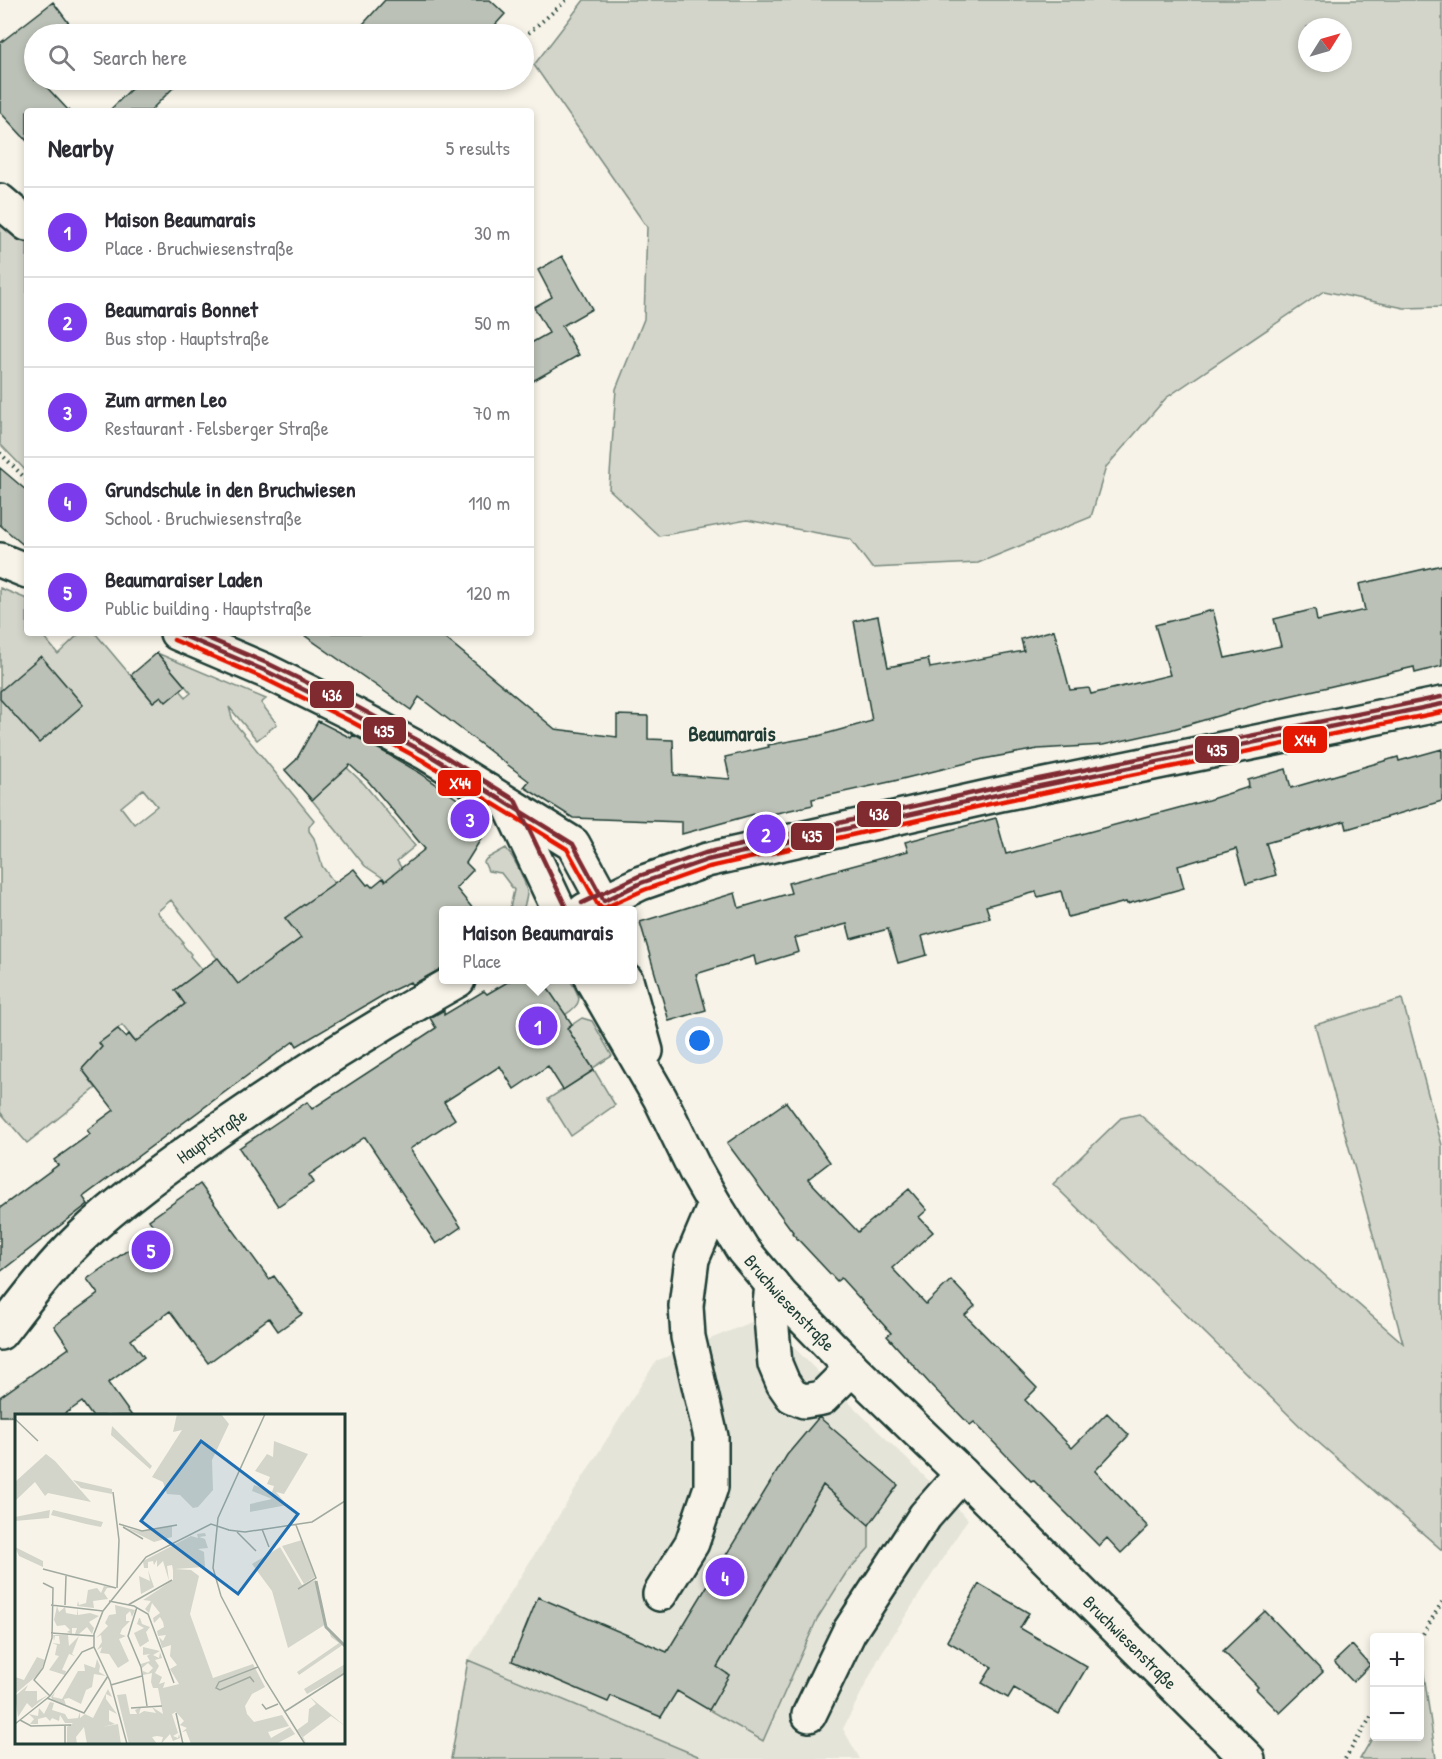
<!DOCTYPE html>
<html lang="en">
<head>
<meta charset="utf-8">
<style>
  body { margin:0; font-family:"Patrick Hand",sans-serif; background:#f2f2f3; color:#2b2b33 }
  .controls { position:absolute; right:18px; bottom:18px; display:grid; overflow:hidden; border-radius:6px; box-shadow:0 3px 9px #0003 }
  .controls button { width:54px; height:54px; display:grid; place-items:center; padding:0; border:0; border-bottom:2px solid #e1e1e2; background:#fff; color:#2b2b33; font:30px sans-serif }
  .compass { position:absolute; left:1298px; top:18px; width:54px; height:54px; border-radius:50%; background:#fff; box-shadow:0 3px 9px #0003; rotate:53deg }
  .you { position:absolute; left:700px; top:1041px; width:21px; height:21px; margin:-15px; border:4px solid #fff; border-radius:50%; background:#1a73e8; box-shadow:0 0 0 9px #1a73e833 }
  .badge { display:grid; place-items:center; width:39px; height:39px; border-radius:50%; background:#7c3aed; color:#fff; font-size:20px; font-weight:700 }
  .pin { position:absolute; translate:-50% -50%; border:3px solid #fff; box-shadow:0 2px 6px #0006 }
  .popup { position:absolute; left:439px; top:906px; width:198px; height:78px; box-sizing:border-box; display:grid; place-content:center; border-radius:6px; background:#fff; filter:drop-shadow(0 2px 4px #0005); font-size:20px; white-space:nowrap; color:#7c7c81 }
  .popup b { font-size:22px; color:#2b2b33 }
  .popup::after { content:''; position:absolute; left:50%; top:100%; margin-left:-12px; border:12px solid transparent; border-top-color:#fff }
  .list { margin:0; padding:0; list-style:none }
  h2 { display:flex; justify-content:space-between; align-items:center; height:78px; margin:0; padding:0 24px; font-size:26px }
  h2 small { font-size:20px; font-weight:400; color:#7c7c81 }
  .list li { display:grid; grid-template-columns:39px 1fr auto; gap:18px; align-items:center; box-sizing:border-box; height:90px; padding:0 24px; border-top:2px solid #e1e1e2 }
  .list b { display:block; font-size:22px; white-space:nowrap }
  .list p { margin:0; font-size:20px; white-space:nowrap; color:#7c7c81 }
  .list em { font-size:20px; font-style:normal; color:#7c7c81 }
  .icon { flex:none; width:33px; height:33px; fill:none; stroke:currentColor; stroke-width:2; stroke-linecap:round; stroke-linejoin:round }
  .map { position:relative; flex:none; width:1442px; height:1759px; overflow:hidden }
  .search { position:absolute; background:#fff; box-shadow:0 3px 9px #0003; left:24px; top:24px; width:510px; height:66px; display:flex; align-items:center; gap:15px; box-sizing:border-box; padding:0 21px; border-radius:33px; color:#7c7c81; font-size:22px }
  .panel { position:absolute; background:#fff; box-shadow:0 3px 9px #0003; left:24px; top:108px; width:510px; height:528px; border-radius:6px }
  .map>svg:first-child { display:block }
  .built { fill:#e5e4d9 }
  .green { fill:#d3d5ca; stroke:#79897f; stroke-width:1.5; fill-rule:evenodd }
  .building { fill:#bbc1b6; stroke:#1f3d34; stroke-width:1.5 }
  .lines { fill:none; stroke-linecap:round; stroke-linejoin:round }
  .minor-casing { stroke:#1f3d34; stroke-width:38 }
  .path { stroke:#1f3d34; stroke-width:4; stroke-dasharray:1.5 4.5; stroke-linecap:butt }
  .minor { stroke:#f7f3e8; stroke-width:33 }
  .bus-1-casing { stroke:#f7f3e8; stroke-width:9 }
  .bus-2-casing { stroke:#f7f3e8; stroke-width:9 }
  .bus-3-casing { stroke:#f7f3e8; stroke-width:9 }
  .bus-1 { stroke:#7f2b30; stroke-width:4.5 }
  .bus-2 { stroke:#e41700; stroke-width:4.5 }
  .bus-3 { stroke:#7f2b30; stroke-width:4.5 }
  .labels { text-anchor:middle; dominant-baseline:central; stroke-width:4.5; stroke-linejoin:round; paint-order:stroke }
  .street-label { font-size:18px; fill:#1f3d34; stroke:#f7f3e8 }
  .quarter-label { font-size:21px; font-weight:bold; fill:#1f3d34; stroke:#f7f3e8 }
  .inset-river { fill:none; stroke:#a4ada3; stroke-width:3 }
  .inset-road { fill:none; stroke:#a1aaa0; stroke-width:1.5 }
  .view { fill:#1f6fb2; fill-opacity:0.15; stroke:#1f6fb2; stroke-width:3 }
  .inset-edge { fill:none; stroke:#1f3d34; stroke-width:3 }
  .line-badge { stroke:#f7f3e8; stroke-width:2 }
  .badge-label { font-size:16px; text-anchor:middle; font-weight:bold; fill:#fff }
</style>
</head>
<body>
<div class="map">
<svg width="1442" height="1759" viewBox="0 0 1442 1759">
  <rect width="100%" height="100%" fill="#f7f3e8"/>
  <filter id="ink" filterUnits="userSpaceOnUse"><feTurbulence type="fractalNoise" baseFrequency=".0167" numOctaves="2"/><feDisplacementMap in="SourceGraphic" scale="12" xChannelSelector="R" yChannelSelector="G"/><feConvolveMatrix kernelMatrix="1 2 1 2 8 2 1 2 1" color-interpolation-filters="sRGB"/></filter>
  <g filter="url(#ink)">
    <path class="built" d="M764,1317L825,1379L968,1519L881,1654L843,1729L860,1759H705L468,1660L656,1361Z"/>
    <path class="green" d="M584,0H1442V307L1404,308L1324,291L1166,398L1106,467L1091,517L978,563L872,568L850,539L747,520L659,536L609,489L616,389L644,319L647,227L534,65ZM1307,27H1343V63H1307Z
      M0,213L27,236V472L0,444Z
      M0,588L27,599V633H48L44,637L58,654L80,633H95L153,702L161,696L180,690L186,697L191,693L157,653L266,699L261,703L277,724L257,740L229,707L233,721L314,820L309,827V831L314,838L322,866L346,899L285,918L301,938L262,1015L171,900L157,912L183,942L182,944L191,954L190,956L202,970L175,990L185,1004L160,1023L151,1037L139,1046L122,1025L100,1043L102,1047L82,1069L96,1088L27,1143L0,1112ZM143,789L157,806L134,824L121,807Z
      M343,764L364,784L415,846L397,861L404,872L388,885L383,878L365,866L312,800Z
      M506,848C514,858 525,879 527,892C527,898 525,904 523,910H511L510,908L514,890L501,873L488,871L484,862L486,859Z
      M542,980H570C580,997 585,1002 565,1015Z
      M1402,999L1442,1145V1550L1303,1429L1053,1184L1121,1118L1139,1114L1403,1343L1315,1025Z
      M582,1018L592,1021L612,1056L593,1068L567,1028Z
      M594,1070L615,1105L571,1136L548,1099Z
      M823,1485L869,1525V1548L846,1573L817,1619L763,1741L709,1710L729,1675L717,1667Z
      M468,1660L705,1759H451Z
      M1422,1660L1436,1759H1360L1374,1735L1420,1736V1664Z"/>
    <path class="building" d="M385,0H490L505,14L487,34H354Z
      M53,2L77,34H34V80H40L69,111H27V141L0,112V43Z
      M140,80H181L150,111H109Z
      M562,256L592,309L562,326L579,355L531,382V343L549,333L534,307L552,297L538,270Z
      M0,468L27,491V548L0,525Z
      M1442,565V666L1415,673L1414,667L1272,700L1170,730L1103,745L1038,749L983,759L894,781L812,799L813,805L763,816L762,812L682,834V822L573,818L524,787L529,781L419,697L411,710L301,633H439L555,729L617,737V715L648,716V739L673,740L674,775L730,779L725,757L769,747L768,745L818,736L872,721L854,621L878,616L888,667L928,659L930,668L1024,651L1021,639L1054,630L1070,690L1089,688L1091,694L1170,675L1155,625L1213,610L1225,658L1281,646L1274,619L1315,609L1317,621L1365,610L1359,584Z
      M157,653L185,686L166,702L161,696L153,702L131,675Z
      M41,656L83,705L39,743L0,699V691Z
      M318,721L351,738L353,735L384,752L420,773L480,815L475,823L486,831L466,863L473,870L456,888L474,910H444V967L412,985L410,982L387,993L297,1046L294,1041L83,1197L88,1204L0,1272V1208L58,1165L54,1160L90,1134L87,1130L114,1110L82,1069L102,1047L99,1043L118,1029L126,1037L129,1034L135,1042L185,1004L175,990L218,958L238,984L301,938L285,918L354,869L367,885L369,884L372,887L383,878L385,881L425,849L368,781L350,765L312,800L285,770L296,760Z
      M1442,749V801L1347,829L1345,821L1266,843L1276,875L1246,884L1236,849L1178,866L1184,888L1127,904L1126,902L1068,917L1061,891L1038,897L1036,892L986,906L990,918L922,936L927,955L898,963L888,929L851,939L847,924L795,938L799,952L756,965L754,956L696,974L706,1010L669,1021L640,922L735,893L739,908L791,893L788,883L908,851L905,842L996,818L1006,854L1208,800L1249,787L1248,780L1286,769L1291,788L1398,757L1399,761Z
      M511,980H542L572,1024L567,1028L594,1070L563,1090L548,1066L514,1089L500,1066L444,1102L455,1119L410,1149L461,1227L436,1244L365,1137L309,1175L314,1182L278,1206L239,1148L307,1102L312,1109L436,1028L430,1018L444,1010V1015L484,991L487,994Z
      M786,1102L830,1162L808,1179L858,1232L909,1189L927,1210L919,1217L933,1232L892,1268L926,1304L951,1280L975,1306L965,1315L1037,1388L1025,1400L1072,1448L1107,1413L1129,1435L1095,1471L1148,1527L1121,1553L1107,1538L1099,1546L1033,1480L1031,1481L974,1422L970,1425L930,1384L887,1336L891,1333L841,1278L837,1281L792,1233L793,1232L727,1143Z
      M200,1184L269,1279L274,1276L302,1314L278,1331L269,1318L208,1363L170,1311L131,1340L144,1357L108,1383L132,1416H92L82,1402L62,1416H0V1397L69,1348L54,1326L98,1294L87,1279L156,1230L149,1220Z
      M819,1417L898,1485L869,1525L823,1485L717,1667L729,1675L709,1710L677,1691L661,1717L611,1696L608,1702L512,1661L538,1597L667,1652L787,1455Z
      M979,1584L1029,1613L1020,1628L1087,1667L1059,1714L1014,1688L1008,1698L982,1683L992,1667L947,1641Z
      M1265,1611L1323,1672L1280,1713L1256,1689L1258,1687L1223,1651Z
      M1352,1645L1370,1665L1353,1682L1334,1662Z"/>
    <g class="lines">
      <g class="minor-casing">
        <g id="minor">
          <path d="M0,201L27,224"/>
          <path d="M0,560L27,571"/>
          <path d="M177,633L266,671L353,714L426,753L573,844L604,901L607,910"/>
          <path d="M510,806L559,910"/>
          <path d="M585,910L641,883L707,860L1001,794L1442,704"/>
          <path id="s1" d="M592,980L660,1098L695,1170L715,1205L743,1250L781,1295L852,1368L962,1474L1248,1759"/>
          <path d="M626,980L646,1051"/>
          <path d="M772,1284L770,1305L775,1364L783,1383L792,1396L804,1401L822,1398L852,1368"/>
          <path id="s2" d="M0,1333C25,1301 50,1267 79,1239C122,1198 171,1164 219,1130C297,1076 376,1026 458,980"/>
          <path d="M660,1594L692,1543L711,1487V1437L688,1337L686,1306L692,1259L715,1205"/>
          <path d="M809,1715L849,1632L925,1516L962,1474"/>
        </g>
      </g>
      <path class="path" d="M524,37L567,0
        M0,453L27,480
        M1420,1639L1442,1602
        M1345,1759L1374,1712"/>
      <use href="#minor" class="minor"/>
      <g class="bus-1-casing">
        <path id="bus-1" d="M177,633L266,671L353,714L426,753L573,844L604,901L641,883L707,860L1001,794L1442,704"/>
      </g>
      <g class="bus-2-casing">
        <path id="bus-2" d="M174,640L263,678L350,721L422,760L567,849L598,905L604,908L644,890L709,867L1003,801L1442,712"/>
      </g>
      <g class="bus-3-casing">
        <path id="bus-3" d="M196,633L269,664L357,707L430,747L515,800L566,907
          M582,903L639,876L705,853L1000,787L1441,697"/>
      </g>
      <use href="#bus-1" class="bus-1"/>
      <use href="#bus-2" class="bus-2"/>
      <use href="#bus-3" class="bus-3"/>
    </g>
  </g>
  <g class="labels">
    <g class="street-label">
      <text stroke="none"><textPath href="#s2" startOffset="291">Hauptstraße</textPath></text>
      <text stroke="none"><textPath href="#s1" startOffset="380">Bruchwiesenstraße</textPath></text>
      <text stroke="none"><textPath href="#s1" startOffset="861">Bruchwiesenstraße</textPath></text>
    </g>
    <g class="quarter-label">
      <text x="732" y="733">Beaumarais</text>
    </g>
  </g>
  <g transform="translate(15 1414)">
    <rect width="330" height="330" fill="#f7f3e8"/>
    <path d="M162,0H206L214,10L197,46L198,76L183,93L178,94L165,81L152,80L148,68L137,63L167,16L158,18ZM97,12L137,52L135,55L96,21ZM259,27L293,40L269,80L261,78L272,91L235,98V90L257,85L237,77L239,71L257,78L259,72L252,70L255,63L240,57L252,40L258,43ZM31,40L40,47L76,88L33,79L30,82L20,68L0,87V68ZM58,66L97,75V80L66,74ZM35,96L34,104L0,107V103ZM38,96L88,108L86,113L71,110L36,101ZM157,112V123L139,128L111,114L124,117ZM190,119L191,122L184,123L190,125L193,134L183,135L189,138L190,153L160,155L176,156L184,162L175,200L198,264L238,250L250,273L237,280L230,292L232,300L239,308L267,301L274,312L253,318L256,324L275,313L280,320L261,330H176L171,317L167,318L172,314L165,311L169,307L161,298L157,300L163,319L158,322L163,324L164,320L165,324L158,327L155,320L146,330L148,323L142,322L137,323L142,330H114L102,281L111,280L115,300H122L120,296L126,293L124,300L129,297L141,299L137,293L148,300L143,274H138L136,268L137,259L128,261V257L133,259L138,254L133,249L127,254L126,250L135,247L132,242L135,240L128,241V233L145,237L138,241L144,244L145,238L147,244L140,246L144,252L140,259L147,263L144,270L150,268L148,274L164,270L155,255L162,251L155,242L156,231L147,234L144,223L148,227L151,221L143,222L142,217L149,213L148,208L145,203L139,209L138,204L145,199L137,189L134,199L130,195L136,187L128,186L158,166V156L157,151L152,152L154,167L148,147L142,153V146L139,151L138,147L133,148V154H129L128,147L176,122L183,124L182,120ZM287,126L300,163L289,170L267,132ZM0,133L28,147V153L4,142ZM265,133L287,171L301,166L311,210L273,234L257,177L237,150ZM133,156L139,173L126,180L124,162L135,167ZM89,172L99,174H92L89,179L93,185L78,187L79,194L62,192L63,187L64,191L71,189L73,176L82,174L86,179ZM100,191L120,196L117,203L115,197L111,201V207H115L107,215L105,220L111,222L104,225L114,247L103,254L94,240L85,239L87,233L82,236L87,228L86,221L81,224L93,212L90,209L94,201L101,200ZM42,192L44,198L50,193L51,199L62,201L63,193V201L75,199L84,202L74,208L79,214L77,220L72,213L64,220H60L62,214H57V220L52,218L55,216L50,211L42,212L39,206ZM124,204H125L127,210L135,213L131,218L134,227L125,233L119,219L129,214L122,210ZM313,214L329,230L284,261L282,258L324,229L316,223ZM38,221H53L54,232L64,222L57,240L60,242L54,240L47,256L51,257L50,261L34,256L44,242L40,241L42,231L37,229L45,230L44,222H40L39,227ZM22,243L30,246L25,259L0,280V263L9,266ZM82,245L85,252L84,258L91,262L79,260L77,273L71,276L66,290L54,284L49,285L51,291L38,287L36,283L40,278L38,283L47,285L63,257H70L69,250L80,254ZM330,250V259L292,280L289,275ZM13,271L10,277H22V287L33,281L17,294L12,289L3,303L0,282ZM93,275L97,283L91,280V285L102,300L94,296V307L100,310L87,313L103,310L106,330H72L69,313L61,323L62,330H52V313L58,309H50L45,301L44,307L37,304L35,307L31,303L23,305V310H15L19,305L14,300L23,302L24,294L29,300L35,288L39,289L37,296L50,300L53,305L63,304L65,298V304L70,300L78,304ZM295,283L330,312L316,302L288,323L292,330L282,316L293,308L294,295L301,290Z" fill="#d3d5ca"/>
    <path class="inset-river" d="M301,167L311,213L330,232"/>
    <path class="inset-road" d="M250,0L203,104L198,154L206,182L250,266L290,330M0,5L23,27M98,78L104,126L102,174M104,110L127,117L162,111M281,111L301,164L283,175M108,113L128,125M247,115L254,133M213,116L230,118L297,108L330,87M222,118L241,137M28,155L101,174M28,169L38,174L37,224L28,254L19,266L35,282M94,187L119,192L133,200L159,269M36,191L88,197M50,191L51,162M113,191L157,166M122,193L113,222L126,253L132,292M36,219L79,222M239,268L235,263L205,276L201,274L204,268L243,253M96,271L127,262M32,284L69,299L93,262M247,290L251,295L263,290M116,294L147,292M269,298L330,259M161,299L168,330M5,306L16,312L56,311M0,310L35,282L67,238L79,233M50,311V330M112,330L95,267L79,233V220L88,197L131,143L196,110L214,116"/>
    <path class="view" d="M186,27L283,100L223,180L126,107Z"/>
    <rect width="330" height="330" class="inset-edge"/>
  </g>
  <g class="line-badge">
    <rect x="309" y="680" width="46" height="29" rx="6" fill="#7f2b30"/>
    <rect x="362" y="716" width="45" height="29" rx="6" fill="#7f2b30"/>
    <rect x="1282" y="725" width="46" height="29" rx="6" fill="#e41700"/>
    <rect x="1194" y="735" width="46" height="29" rx="6" fill="#7f2b30"/>
    <rect x="437" y="769" width="45" height="28" rx="6" fill="#e41700"/>
    <rect x="856" y="800" width="46" height="28" rx="6" fill="#7f2b30"/>
    <rect x="790" y="822" width="45" height="29" rx="6" fill="#7f2b30"/>
  </g>
  <g class="badge-label">
    <text x="332" y="701">436</text>
    <text x="384" y="737">435</text>
    <text x="1305" y="746">X44</text>
    <text x="1217" y="756">435</text>
    <text x="460" y="789">X44</text>
    <text x="879" y="820">436</text>
    <text x="812" y="842">435</text>
  </g>
</svg>
<div class="controls">
<button>+</button>
<button>−</button>
</div>
<svg class="compass" viewBox="-18 -18 36 36"><path d="M0-13l5 13h-10z" fill="#e53935"/><path d="M0 13l5-13h-10z" fill="#7c7c81"/></svg>
<div class="you"></div>
<div class="pin badge" style="left:538px;top:1026px">1</div>
<div class="popup"><b>Maison Beaumarais</b>Place</div>
<div class="pin badge" style="left:766px;top:834px">2</div>
<div class="pin badge" style="left:470px;top:819px">3</div>
<div class="pin badge" style="left:725px;top:1577px">4</div>
<div class="pin badge" style="left:151px;top:1250px">5</div>
<div class="search"><svg class="icon" aria-label="search" viewBox="0 0 24 24"><circle cx="10" cy="10" r="6"/><path d="M15 15l6 6"/></svg>Search here</div>
<section class="panel">
<h2>Nearby<small>5 results</small></h2>
<ul class="list">
<li><span class="badge">1</span><div><b>Maison Beaumarais</b><p>Place · Bruchwiesenstraße</p></div><em>30 m</em></li>
<li><span class="badge">2</span><div><b>Beaumarais Bonnet</b><p>Bus stop · Hauptstraße</p></div><em>50 m</em></li>
<li><span class="badge">3</span><div><b>Zum armen Leo</b><p>Restaurant · Felsberger Straße</p></div><em>70 m</em></li>
<li><span class="badge">4</span><div><b>Grundschule in den Bruchwiesen</b><p>School · Bruchwiesenstraße</p></div><em>110 m</em></li>
<li><span class="badge">5</span><div><b>Beaumaraiser Laden</b><p>Public building · Hauptstraße</p></div><em>120 m</em></li>
</ul>
</section>
</div>
</body>
</html>
